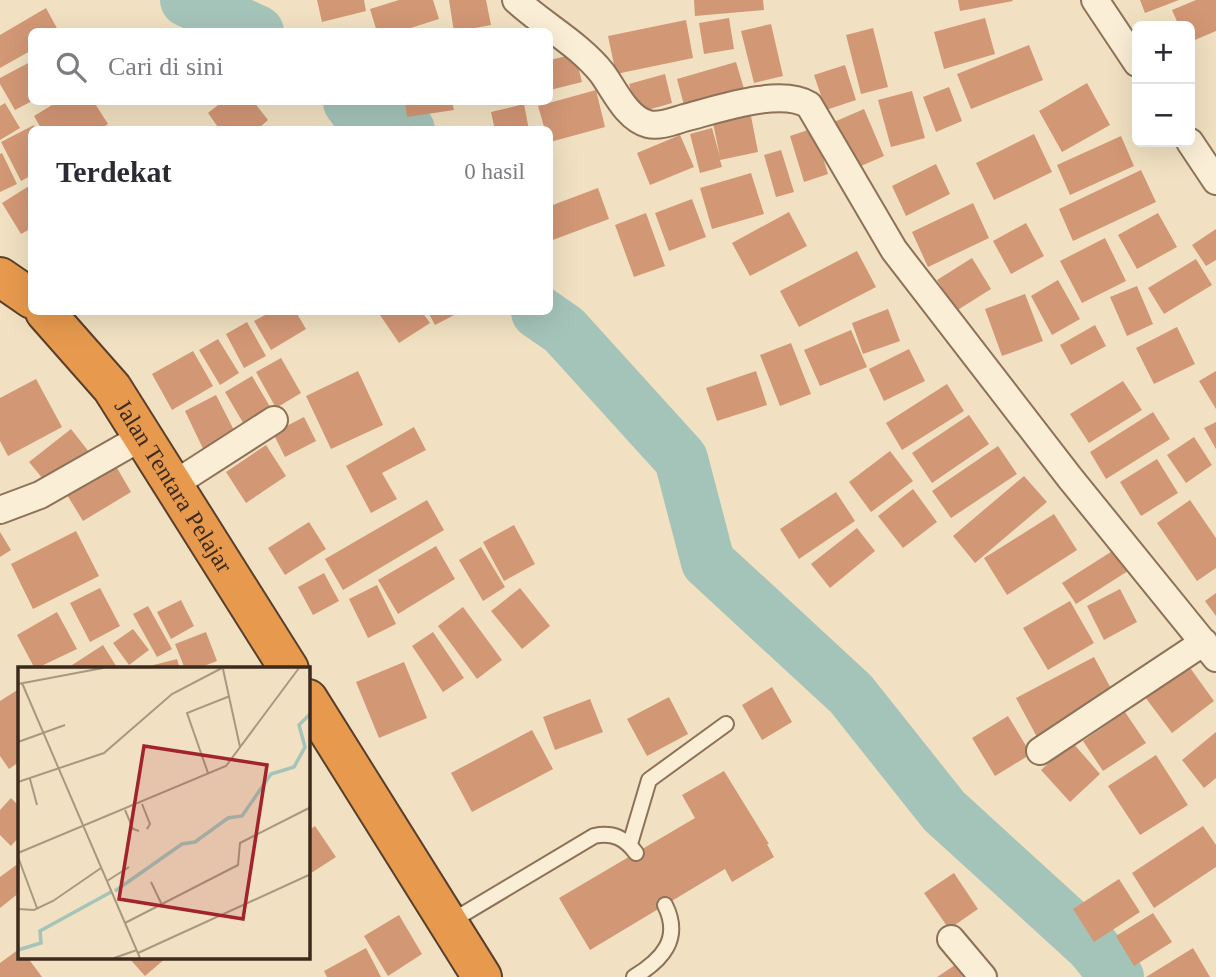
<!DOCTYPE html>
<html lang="id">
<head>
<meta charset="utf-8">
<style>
  body { margin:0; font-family:"Times New Roman",serif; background:#f7f7f7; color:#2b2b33 }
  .controls { position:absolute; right:21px; top:21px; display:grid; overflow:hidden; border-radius:10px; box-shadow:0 7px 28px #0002 }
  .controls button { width:63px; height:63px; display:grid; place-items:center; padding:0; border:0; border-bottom:2px solid #e1e1e2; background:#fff; color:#2b2b33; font:35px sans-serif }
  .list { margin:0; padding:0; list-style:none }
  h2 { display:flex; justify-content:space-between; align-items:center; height:91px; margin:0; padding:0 28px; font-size:30px }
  h2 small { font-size:23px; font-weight:400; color:#7c7c81 }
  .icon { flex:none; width:38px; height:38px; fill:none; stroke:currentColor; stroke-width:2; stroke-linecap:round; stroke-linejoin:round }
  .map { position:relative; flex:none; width:1216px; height:977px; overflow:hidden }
  .search { position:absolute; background:#fff; box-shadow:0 7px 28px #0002; left:28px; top:28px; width:525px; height:77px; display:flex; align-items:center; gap:18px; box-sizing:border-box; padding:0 24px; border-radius:10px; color:#7c7c81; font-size:26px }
  .panel { position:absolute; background:#fff; box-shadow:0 7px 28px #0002; left:28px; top:126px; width:525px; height:189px; border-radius:10px }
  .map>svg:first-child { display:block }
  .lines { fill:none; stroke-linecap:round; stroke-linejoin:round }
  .river { stroke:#a5c4b9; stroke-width:54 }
  .building { fill:#d29775 }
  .lane-casing { stroke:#8d7158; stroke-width:18 }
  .street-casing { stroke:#8d7158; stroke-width:30 }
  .highway-casing { stroke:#5a3f2c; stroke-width:42 }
  .lane { stroke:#fbeed6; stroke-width:14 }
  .street { stroke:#fbeed6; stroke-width:26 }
  .highway { stroke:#e79a4d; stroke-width:38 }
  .labels { text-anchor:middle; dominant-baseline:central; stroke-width:5; stroke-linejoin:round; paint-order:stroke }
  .street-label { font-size:24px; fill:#3c2a1d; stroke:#f8ebd3 }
  .inset-river { fill:none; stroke:#a5c4b9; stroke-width:3.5 }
  .inset-road { fill:none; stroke:#a99880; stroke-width:2 }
  .view { fill:#a1232b; fill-opacity:0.15; stroke:#a1232b; stroke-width:3.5 }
  .inset-edge { fill:none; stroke:#3c2a1d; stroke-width:3.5 }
</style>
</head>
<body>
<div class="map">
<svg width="1216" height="977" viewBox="0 0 1216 977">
  <rect width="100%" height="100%" fill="#f1e1c2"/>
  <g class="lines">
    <path class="river" d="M187,0L257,32
      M350,102L363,119L408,130
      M538,312L564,330L681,459L708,562L851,694L944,811L1092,946L1117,977"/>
  </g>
  <path class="building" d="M317,0H364L366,11L322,22Z
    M399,0H433L439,19L398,32H377L370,9Z
    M449,0H486L491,25L454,32Z
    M694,0H763L764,10L695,16Z
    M958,0H1012L1013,1L960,11Z
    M1140,0H1179L1145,13Z
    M1196,0H1216V31L1190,42V26H1179L1172,10Z
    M46,8L59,32H32V50L0,68V35Z
    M729,18L734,49L704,54L699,23Z
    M985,18L995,54L944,69L934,32Z
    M686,20L693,58L616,74L608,36Z
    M771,24L783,76L754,83L741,31Z
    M873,28L888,87L861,94L846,35Z
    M1029,45L1043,80L971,109L957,74Z
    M575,54L582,82L550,90V60Z
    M32,61V101L15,110L0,84V78Z
    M736,62L745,92L685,109L677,79Z
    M845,65L856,100L826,110L814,75Z
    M665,74L672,103L637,113L629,84Z
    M1087,83L1110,125L1062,152L1039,111Z
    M949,87L962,121L936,132L923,97Z
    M596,90L605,127L550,142V130H545L538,106Z
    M912,91L925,138L891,147L878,100Z
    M57,102H94L108,124L99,130H42L34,116Z
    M222,102H254L268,120L257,130H220L208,113Z
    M405,102H452L454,110L407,117Z
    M5,103L20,128L0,140V106Z
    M524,104L529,130H495L491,112Z
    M864,109L884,156L854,169L834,122Z
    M751,116L758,152L720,160L722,167L700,173L690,134L712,128L720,157L713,123Z
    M34,125L36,130H32V175L21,181L1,142Z
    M814,128L828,174L804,182L790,136Z
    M1034,134L1052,172L994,200L976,163Z
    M680,135L694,167L650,185L637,153Z
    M1121,136L1134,166L1070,195L1057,165Z
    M781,150L794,192L776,197L764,155Z
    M2,153L17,184L0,192V154Z
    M936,164L950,194L906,216L892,186Z
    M1141,170L1156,202L1073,241L1059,209Z
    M751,173L764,214L712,229L700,188Z
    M29,186L32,228L21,234L2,203Z
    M598,188L609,219L550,241V206Z
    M692,199L706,237L669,251L655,213Z
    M973,203L989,238L928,267L912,232Z
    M789,212L807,246L750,276L732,243Z
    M646,213L665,266L634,277L615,225Z
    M1158,213L1177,247L1137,269L1118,235Z
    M1026,223L1044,256L1011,274L993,241Z
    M1216,229V260L1206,266L1192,245Z
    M1105,238L1126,281L1082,303L1060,261Z
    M857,251L876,287L799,327L780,291Z
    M972,258L991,289L956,311L937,280Z
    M1196,259L1212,285L1164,314L1148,288Z
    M1058,280L1080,319L1052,335L1031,296Z
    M1137,286L1153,324L1127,336L1110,297Z
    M1025,294L1043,341L1002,356L985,309Z
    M888,309L900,341L863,354L852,323Z
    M271,312H296L306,329L271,350L254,321Z
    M378,312H422L430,323L399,343Z
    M428,312H460L435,325Z
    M247,322L266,356L244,368L226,334Z
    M1095,325L1106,346L1071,365L1060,345Z
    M1177,327L1195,364L1154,384L1136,348Z
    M851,330L867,367L820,386L804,350Z
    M218,339L239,373L220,385L199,350Z
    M791,343L811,394L780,406L760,355Z
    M909,349L925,381L884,401L869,369Z
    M193,351L213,386L172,410L152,374Z
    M281,358L301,393L276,408L256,372Z
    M358,371L383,425L331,449L306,396Z
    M756,371L767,405L717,421L706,388Z
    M1216,371V409L1199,381Z
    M252,376L276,417L249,433L225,392Z
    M36,379L62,427L8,456L0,441V398Z
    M1123,381L1142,410L1089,443L1070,414Z
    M947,384L964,411L902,450L886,423Z
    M216,395L239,440L207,457L185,411Z
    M1153,412L1170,439L1106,479L1090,452Z
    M969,415L989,444L932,483L912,453Z
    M304,417L316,441L285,457L273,433Z
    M1216,422V449L1204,428Z
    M414,427L426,450L382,473L397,499L371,513L346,466Z
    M71,429L89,452L48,485L29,462Z
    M1194,437L1212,465L1186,483L1167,455Z
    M266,445L286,476L246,503L226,472Z
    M998,446L1017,474L951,518L932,491Z
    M890,451L913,481L871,512L849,482Z
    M1157,459L1178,493L1141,516L1120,482Z
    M113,461L131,492L83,521L64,490Z
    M1024,476L1047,502L975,563L953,536Z
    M913,489L937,522L903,548L878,516Z
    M836,492L855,521L799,559L780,529Z
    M427,500L444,530L343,590L325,559Z
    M1190,500L1216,538V568L1197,581L1157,523Z
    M1054,514L1077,550L1007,595L984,558Z
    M309,522L326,549L285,575L268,548Z
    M514,525L535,564L504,581L483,542Z
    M857,528L875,551L830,588L811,564Z
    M76,531L99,576L33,609L11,564Z
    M0,532L11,550L0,557Z
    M436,546L455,579L398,614L378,580Z
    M481,547L505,587L483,601L459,560Z
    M1114,550L1128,571L1076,604L1062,583Z
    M324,573L339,601L313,615L298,587Z
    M377,585L396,624L368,638L349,599Z
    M100,588L120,626L90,642L70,603Z
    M520,588L550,626L522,649L491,611Z
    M1120,589L1137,622L1104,640L1087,606Z
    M1216,593V616L1205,601Z
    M181,600L194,626L171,639L157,612Z
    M1070,601L1094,643L1048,670L1023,628Z
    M148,606L172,649L157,657L133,614Z
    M463,607L502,660L477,679L438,626Z
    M57,612L77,649L35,669L17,635Z
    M133,629L149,650L129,665L113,643Z
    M206,632L217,661L196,669H185L175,644Z
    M433,632L464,678L443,692L412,646Z
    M103,645L118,669H66Z
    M1094,657L1115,696L1037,737L1016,698Z
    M177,659L180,669H142V668Z
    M404,662L427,718L379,738L356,682Z
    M1188,665L1214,701L1172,733L1145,697Z
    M772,687L792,722L762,740L742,705Z
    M19,689V762L9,769L0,756V701Z
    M669,697L688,734L647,756L627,719Z
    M590,699L603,732L555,750L543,717Z
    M1125,712L1146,743L1103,771L1083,741Z
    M1008,716L1031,754L995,776L972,738Z
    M532,730L553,769L472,812L451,773Z
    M1216,732V778L1204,788L1182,760Z
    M1072,742L1100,774L1070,802L1041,770Z
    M1156,755L1188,805L1140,835L1108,786Z
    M724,771L769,844H767L774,857L732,882L725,869L590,950L559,898L695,818L682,795Z
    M11,798L19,806V837L11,846L0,835V810Z
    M315,826L336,857L308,875V831Z
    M1203,826L1216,845V867L1154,908L1132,873Z
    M19,863V893L0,908V877Z
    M954,873L978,909L949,929L924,893Z
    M1119,879L1140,912L1094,942L1073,909Z
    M1153,913L1172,942L1134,966L1116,936Z
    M399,915L422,954L388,976L364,936Z
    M366,948L381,977H327L324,971Z
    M1193,948L1210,977H1146Z
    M19,949V958H28L42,977H0V963Z
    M129,958H166L145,976Z
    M955,965L963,977H937Z"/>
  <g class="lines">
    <g class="lane-casing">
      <path id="lane" d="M630,844L649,780L726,724
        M450,922L594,836C613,832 625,838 636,853
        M634,977C662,960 682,939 665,905"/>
    </g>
    <g class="street-casing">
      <path id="street" d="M516,0C543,25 579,44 602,73C614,89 626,118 648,124C659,127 674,121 684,118C716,110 780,87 809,105L894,250L1070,478L1216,658
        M1095,0L1137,63
        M1190,142L1216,181
        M173,485L274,420
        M0,510L40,495L142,437
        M1040,751L1204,642
        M951,939L983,977"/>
    </g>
    <g class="highway-casing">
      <g id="highway">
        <path d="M0,277L32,299"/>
        <path id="s1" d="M45,312L112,388L289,669"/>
        <path d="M308,699L482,977"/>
      </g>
    </g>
    <use href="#lane" class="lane"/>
    <use href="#street" class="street"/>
    <use href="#highway" class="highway"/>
  </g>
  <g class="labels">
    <g class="street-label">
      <text stroke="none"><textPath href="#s1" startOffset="217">Jalan Tentara Pelajar</textPath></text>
    </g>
  </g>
  <g transform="translate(18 667)">
    <rect width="292" height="292" fill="#f1e1c2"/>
    <path class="inset-river" d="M97,224L164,177L177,175L210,151L224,149L253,107L276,100L287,80L281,58L293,46M0,283L23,276L22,264L93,225"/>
    <path class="inset-road" d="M205,2L222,80M4,16L122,291M0,17L85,1M0,75L47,58M190,106L169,46L212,29M12,112L19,138M0,115L86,86L154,27L204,1M124,137L132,157L129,162M107,143L115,162L121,164M0,186L208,99L281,1M0,190L19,241M89,214L111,200M133,215L144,238M0,242L16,243L35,234L83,201M107,256L220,198L222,176L293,140M120,286L293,207M96,291L119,283"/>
    <path class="view" d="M126,79L249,98L225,252L101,232Z"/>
    <rect width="292" height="292" class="inset-edge"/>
  </g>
</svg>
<div class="controls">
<button>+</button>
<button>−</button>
</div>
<div class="search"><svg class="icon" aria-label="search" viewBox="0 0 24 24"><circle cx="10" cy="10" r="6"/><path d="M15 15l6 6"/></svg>Cari di sini</div>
<section class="panel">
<h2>Terdekat<small>0 hasil</small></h2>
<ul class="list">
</ul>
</section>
</div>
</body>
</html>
